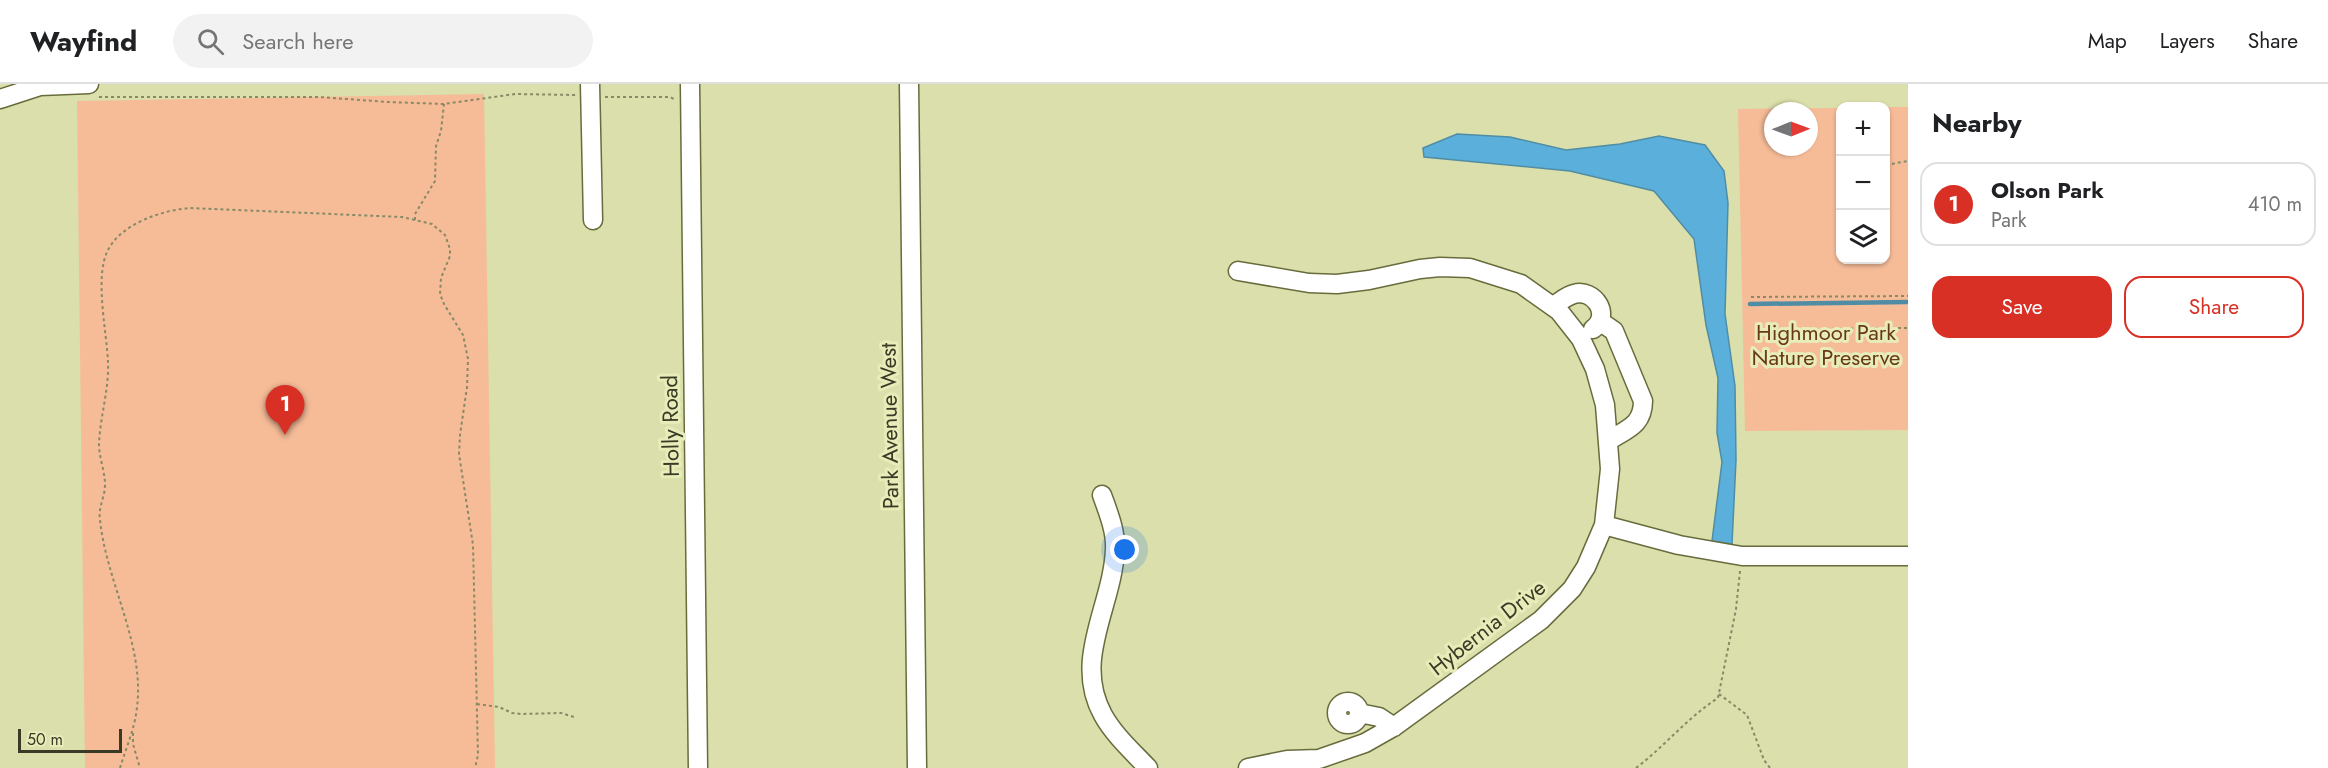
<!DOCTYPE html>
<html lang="en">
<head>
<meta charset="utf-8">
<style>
  body { margin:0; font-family:Jost,sans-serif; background:#f2f2f2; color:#202124 }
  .controls { position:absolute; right:18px; top:18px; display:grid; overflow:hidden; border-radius:12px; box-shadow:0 2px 4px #0004 }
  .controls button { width:54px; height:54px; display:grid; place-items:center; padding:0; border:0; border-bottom:2px solid #e0e0e0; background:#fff; color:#202124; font:30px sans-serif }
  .compass { position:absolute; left:1764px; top:18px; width:54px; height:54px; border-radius:50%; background:#fff; box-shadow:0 2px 4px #0004; rotate:89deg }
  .scale { position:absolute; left:18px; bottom:15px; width:104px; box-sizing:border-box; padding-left:6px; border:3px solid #393b26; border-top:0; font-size:16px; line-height:21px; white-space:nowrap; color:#393b26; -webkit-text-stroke:4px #e7ecb8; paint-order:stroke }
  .you { position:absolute; left:1125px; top:466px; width:21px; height:21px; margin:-15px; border:4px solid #fff; border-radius:50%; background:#1a73e8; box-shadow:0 0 0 9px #1a73e833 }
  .badge { display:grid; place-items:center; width:39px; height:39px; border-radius:50%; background:#d93025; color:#fff; font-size:20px; font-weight:700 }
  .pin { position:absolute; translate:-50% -50px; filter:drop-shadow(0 2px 3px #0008) }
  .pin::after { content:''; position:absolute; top:32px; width:21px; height:18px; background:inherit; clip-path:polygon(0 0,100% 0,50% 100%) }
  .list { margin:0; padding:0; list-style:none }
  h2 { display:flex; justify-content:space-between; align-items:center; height:78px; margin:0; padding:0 24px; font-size:26px }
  h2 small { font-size:20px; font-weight:400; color:#757577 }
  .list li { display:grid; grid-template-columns:39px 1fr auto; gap:18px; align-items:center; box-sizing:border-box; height:84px; margin:0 12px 12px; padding:0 12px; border:2px solid #e0e0e0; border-radius:18px }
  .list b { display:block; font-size:22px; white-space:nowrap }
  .list p { margin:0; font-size:20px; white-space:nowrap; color:#757577 }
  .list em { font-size:20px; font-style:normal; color:#757577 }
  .actions { display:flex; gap:12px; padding:18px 24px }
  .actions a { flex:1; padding:14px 0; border:2px solid #d93025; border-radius:18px; text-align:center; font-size:21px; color:#d93025 }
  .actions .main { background:#d93025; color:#fff }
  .icon { flex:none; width:33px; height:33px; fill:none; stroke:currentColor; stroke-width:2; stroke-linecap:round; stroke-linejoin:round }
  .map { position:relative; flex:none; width:1908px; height:684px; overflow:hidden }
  header { display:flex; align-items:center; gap:36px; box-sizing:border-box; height:84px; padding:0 30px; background:#fff; border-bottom:2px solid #e0e0e0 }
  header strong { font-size:28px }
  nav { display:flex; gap:33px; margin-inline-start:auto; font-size:21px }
  .search { width:420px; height:54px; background:#f2f2f2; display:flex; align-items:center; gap:15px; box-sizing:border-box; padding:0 21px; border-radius:33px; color:#757577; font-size:22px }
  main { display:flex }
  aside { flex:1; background:#fff }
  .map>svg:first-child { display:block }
  .green { fill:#f6bc98; fill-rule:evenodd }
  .water { fill:#5ab0db; stroke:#508da5; stroke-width:1.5 }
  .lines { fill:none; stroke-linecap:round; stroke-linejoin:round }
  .stream { stroke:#508da5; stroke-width:4.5 }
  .minor-casing { stroke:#686c3c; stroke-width:21 }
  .path { stroke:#878a66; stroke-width:2; stroke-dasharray:3 3; stroke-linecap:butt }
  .minor { stroke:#fff; stroke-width:18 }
  .labels { text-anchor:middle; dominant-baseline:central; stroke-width:6; stroke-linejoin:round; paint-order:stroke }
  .park-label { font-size:22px; fill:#683918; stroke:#e7ecb8 }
  .street-label { font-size:22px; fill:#393b26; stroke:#e7ecb8 }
</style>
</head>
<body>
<header>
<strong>Wayfind</strong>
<div class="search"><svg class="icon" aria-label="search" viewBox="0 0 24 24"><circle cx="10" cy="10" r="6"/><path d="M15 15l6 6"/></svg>Search here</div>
<nav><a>Map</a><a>Layers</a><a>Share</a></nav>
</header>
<main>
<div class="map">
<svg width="1908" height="684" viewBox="0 0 1908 684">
  <rect width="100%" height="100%" fill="#dadfab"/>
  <path class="green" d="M484,10L495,684H85L77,17Z
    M1886,23H1908V346L1745,347L1738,25L1840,24V176H1886ZM1773,27H1809V63H1773Z"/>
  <path class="water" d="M1457,50L1510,53L1566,66L1620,60L1659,52L1705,61L1724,87L1728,119L1725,230L1735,302L1736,376L1732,460L1712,457L1722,378L1717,349L1718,294L1706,241L1694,155L1654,107L1570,87L1424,73L1423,64Z"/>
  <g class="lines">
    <path class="stream" d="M1750,220L1908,218"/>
    <g class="minor-casing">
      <path id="minor" d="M590,0L593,136
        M690,0L698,684
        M909,0L917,684
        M0,15L40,2L89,0
        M1238,187L1309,199L1337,200L1369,196L1420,185L1440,183L1470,184L1521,200L1559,227L1581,255L1595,285L1605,321L1610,385L1604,441L1586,483L1572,505L1541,536L1395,642L1365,659L1319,675L1287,676L1248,684
        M1553,222C1560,218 1566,212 1574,210C1594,204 1612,231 1593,245
        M1601,238L1614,247L1643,317C1643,341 1627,345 1608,357
        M1102,411C1108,428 1116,447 1115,465C1113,522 1072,575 1103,631C1114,651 1133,668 1148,684
        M1604,441L1679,461L1742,472H1908
        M1337 629a11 11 0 1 1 22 0a11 11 0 1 1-22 0Z
        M1359,629L1379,633L1394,643"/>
    </g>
    <path class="path" d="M99,13H319L388,18L444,20L515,10L576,11
      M605,13H670L674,15
      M1886,81L1908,77
      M415,136V130L435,97L436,62L441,47L444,20
      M1751,213L1908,212
      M1814,245L1908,244
      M1719,610L1747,631L1764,676L1770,684
      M477,620L499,623L512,629L521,630L561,629L574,633
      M133,649V660L140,684
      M120,684C126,664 135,644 137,623C145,561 106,497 100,436C98,423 105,413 105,401C105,387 99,374 99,360C100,333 109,306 108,279C107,248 94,193 108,166C121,140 162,126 190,124L402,133L432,140L445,151L450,165V172L441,194L440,210L444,220L463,251L468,275L467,303L460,351L459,370L473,461L478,671L475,684
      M1636,684C1665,662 1687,634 1718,614L1736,525L1740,487"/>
    <use href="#minor" class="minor"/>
  </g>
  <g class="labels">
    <g class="park-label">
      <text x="1826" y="248">Highmoor Park<tspan x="1826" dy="25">Nature Preserve</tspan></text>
    </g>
    <g class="street-label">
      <text transform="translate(670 342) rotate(-91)">Holly Road</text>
      <text transform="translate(889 342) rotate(-91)">Park Avenue West</text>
      <text transform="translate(1487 543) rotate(-38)">Hybernia Drive</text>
    </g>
  </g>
</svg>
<div class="controls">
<button>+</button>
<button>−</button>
<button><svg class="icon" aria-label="layers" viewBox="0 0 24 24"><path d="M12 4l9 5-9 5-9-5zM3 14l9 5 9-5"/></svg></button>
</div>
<svg class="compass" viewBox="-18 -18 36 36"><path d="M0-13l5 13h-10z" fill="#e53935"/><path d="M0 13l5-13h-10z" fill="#757577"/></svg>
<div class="scale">50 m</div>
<div class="you"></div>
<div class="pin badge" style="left:285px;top:351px">1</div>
</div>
<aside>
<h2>Nearby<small></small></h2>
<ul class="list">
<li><span class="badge">1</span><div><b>Olson Park</b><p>Park</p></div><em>410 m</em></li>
</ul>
<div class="actions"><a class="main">Save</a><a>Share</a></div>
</aside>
</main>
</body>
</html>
